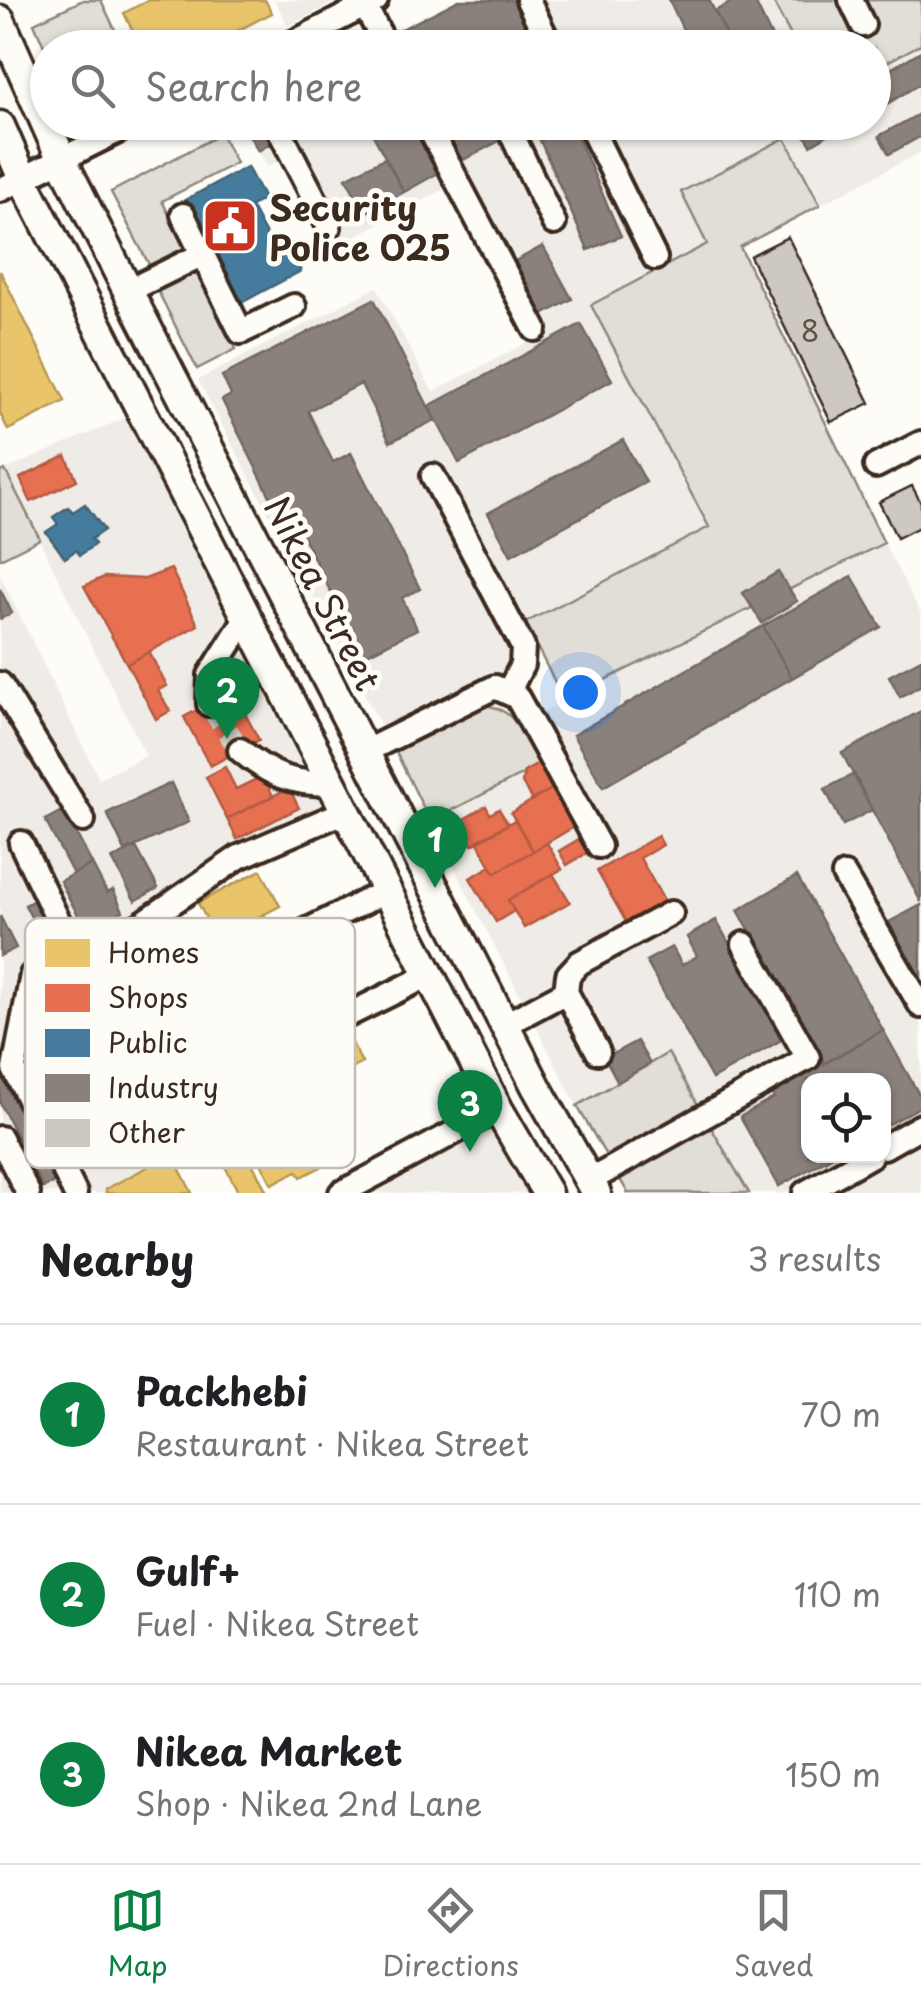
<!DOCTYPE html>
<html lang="en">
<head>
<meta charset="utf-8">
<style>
  body { margin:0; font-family:"Playpen Sans",sans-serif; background:#f6f6f6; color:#202124 }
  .controls { position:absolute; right:30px; bottom:30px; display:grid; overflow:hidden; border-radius:20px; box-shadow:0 2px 8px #0004 }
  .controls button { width:90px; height:90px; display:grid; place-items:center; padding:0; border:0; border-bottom:2px solid #e0e0e0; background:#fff; color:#202124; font:50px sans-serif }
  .you { position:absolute; left:580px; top:692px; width:35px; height:35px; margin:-25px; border:8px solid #fff; border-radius:50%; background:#1a73e8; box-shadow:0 0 0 15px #1a73e833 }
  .badge { display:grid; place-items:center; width:65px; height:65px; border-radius:50%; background:#0b8043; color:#fff; font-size:32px; font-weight:700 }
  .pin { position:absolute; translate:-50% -82px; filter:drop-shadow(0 2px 5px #0008) }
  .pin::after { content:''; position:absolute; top:52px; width:35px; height:30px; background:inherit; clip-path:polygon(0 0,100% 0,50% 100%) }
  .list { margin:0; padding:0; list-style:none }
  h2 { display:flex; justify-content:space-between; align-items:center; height:130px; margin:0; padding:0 40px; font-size:42px }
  h2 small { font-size:32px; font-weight:400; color:#757577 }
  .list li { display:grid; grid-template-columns:65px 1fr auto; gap:30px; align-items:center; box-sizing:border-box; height:180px; padding:0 40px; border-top:2px solid #e0e0e0 }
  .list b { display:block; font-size:38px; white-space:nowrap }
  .list p { margin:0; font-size:32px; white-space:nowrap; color:#757577 }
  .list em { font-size:32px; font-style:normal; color:#757577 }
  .icon { flex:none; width:55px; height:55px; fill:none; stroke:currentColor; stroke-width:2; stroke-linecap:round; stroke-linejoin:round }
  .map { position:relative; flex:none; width:921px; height:1193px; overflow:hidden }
  .search { position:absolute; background:#fff; box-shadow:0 2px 8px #0004; left:30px; right:30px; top:30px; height:110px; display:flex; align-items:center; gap:25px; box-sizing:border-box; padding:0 35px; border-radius:55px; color:#757577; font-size:38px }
  .sheet { height:670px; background:#fff }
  nav { display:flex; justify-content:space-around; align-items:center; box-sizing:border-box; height:140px; border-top:2px solid #e0e0e0; background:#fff; font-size:28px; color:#757577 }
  nav a { display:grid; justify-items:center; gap:5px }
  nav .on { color:#0b8043 }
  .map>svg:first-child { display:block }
  .built { fill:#efece7 }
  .green { fill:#e1ded7; stroke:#8e847a; stroke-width:2.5 }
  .homes { fill:#e9c46a; stroke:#b59653; stroke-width:2.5 }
  .shops { fill:#e76f51; stroke:#b35a42; stroke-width:2.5 }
  .public { fill:#457b9d; stroke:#426377; stroke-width:2.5 }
  .industry { fill:#8a817c; stroke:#726760; stroke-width:2.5 }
  .building { fill:#cdc8c2; stroke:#3b2a1e; stroke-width:2.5 }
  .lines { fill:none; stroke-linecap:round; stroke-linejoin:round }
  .minor-tunnel { stroke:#d6d2cc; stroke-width:22; stroke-dasharray:22 11; stroke-linecap:butt }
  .minor-casing { stroke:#3b2a1e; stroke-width:30 }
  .major-casing { stroke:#3b2a1e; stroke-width:35 }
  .minor { stroke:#fdfcf7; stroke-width:22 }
  .major { stroke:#fdfcf7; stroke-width:28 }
  .labels { text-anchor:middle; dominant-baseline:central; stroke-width:10; stroke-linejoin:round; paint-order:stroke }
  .number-label { font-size:30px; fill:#605247 }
  .poi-label { font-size:35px; font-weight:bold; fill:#3b2a1e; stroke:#fdfcf7; text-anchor:start }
  .street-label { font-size:35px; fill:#3b2a1e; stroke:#fdfcf7 }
  .key { fill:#fdfcf7; stroke:#c3bdb6; stroke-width:2.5 }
  .key-label { font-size:28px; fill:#3b2a1e }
</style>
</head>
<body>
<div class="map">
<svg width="921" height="1193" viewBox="0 0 921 1193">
  <rect width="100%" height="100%" fill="#fdfcf7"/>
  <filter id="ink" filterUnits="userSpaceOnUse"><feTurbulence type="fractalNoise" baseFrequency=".01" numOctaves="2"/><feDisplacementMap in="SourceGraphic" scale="20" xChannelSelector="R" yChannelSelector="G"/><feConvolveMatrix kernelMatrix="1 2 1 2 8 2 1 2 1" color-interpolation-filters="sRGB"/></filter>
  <g filter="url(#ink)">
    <path class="built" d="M275,0H339L288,26Z
      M460,0H772L797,47L367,48Z
      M921,44V152L820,205L784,138L681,192L708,244L591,305L709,527L525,623L540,652L383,729L198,380L377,287L433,392L530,341L449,187L325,252L280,161L267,167L243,123L874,122V69Z
      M141,411L349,821L231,879L138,942L71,971L188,1193H0V575L99,779L146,756L5,470Z
      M884,543L921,614V1111L884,1134V1080H808V1156H849L787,1193H749L669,1054L577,1106L430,821L541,766L519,728L564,700Z
      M498,1109L547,1193H341Z
      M921,1143V1193H833Z"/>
    <path class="green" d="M83,0H101L123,47L48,48L47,53L34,23Z
      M772,0H921V44L874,69V48L797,47Z
      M221,134L236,163L162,201L189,254L153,272L111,192Z
      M785,138L820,205L740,247L884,543L564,700L525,623L709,527L591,305L707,244L681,192Z
      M194,267L236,349L197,369L156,287Z
      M5,470L40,539L0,559V473Z
      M474,704C517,705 521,733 541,765L430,821L393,746Z
      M668,1053L749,1193H628L577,1106Z"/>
    <path class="homes" d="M149,0H265L272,13L203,48H141L124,13Z
      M0,271L65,401L8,430L0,413Z
      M261,870L280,906L217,939L198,903Z
      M264,914L330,1040L283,1064L217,939Z
      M346,1031L362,1063L299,1096L283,1064Z
      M318,1113L341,1157L301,1177L297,1171L272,1184L249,1140L274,1126L278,1134Z
      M240,1140L266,1190L261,1193H239L217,1151Z
      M172,1154L192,1193H106V1189Z"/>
    <path class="shops" d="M66,456L77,480L31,502L20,478Z
      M171,569L198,625L127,664L84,586L104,577L145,579Z
      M149,652L167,686L158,690L170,711L156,719L127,664Z
      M233,691L259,740L210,766L184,717Z
      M545,760L560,784L532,800L522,783L524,772Z
      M225,767L236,789L263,776L273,796L227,819L206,777Z
      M560,784L582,822L533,851L511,813Z
      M289,788L299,808L237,839L227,819Z
      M486,806L490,814L499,809L508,824L472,845L459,822Z
      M515,820L533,851L495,873L477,841Z
      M584,836L592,850L567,865L559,851Z
      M658,836L663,845L640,858L667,906L629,927L597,871Z
      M547,843L562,869L508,900L514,911L496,922L470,878L491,866L495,873Z
      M553,874L570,902L524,928L508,900Z"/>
    <path class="public" d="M247,167L264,199L251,206L275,252L288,245L301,271L241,303L185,200Z
      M85,504L104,530L91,539L95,544L80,555L76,550L65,558L46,532L58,524L53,517L68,507L73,512Z"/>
    <path class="industry" d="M459,0H518L534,32L504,48H404L396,32Z
      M669,0H709L733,48H692Z
      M736,0H754L777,48H733L715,11Z
      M921,51V83L887,104L874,79Z
      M919,114L921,136L889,154L879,136Z
      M242,122H269L278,139L258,151Z
      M366,122H422L447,168L404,192Z
      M440,122H485L450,141Z
      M485,122H494L503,139L461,161L450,141Z
      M532,122H571L621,236L588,250Z
      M797,122H846L847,123L811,145Z
      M385,158L404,192L365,213L346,178Z
      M543,246L572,299L537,318L508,265Z
      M374,299L435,420L390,442L361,384L308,411L333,462L351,453L420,589L402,598L417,629L363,656L288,507L278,512L222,400L231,395L222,376Z
      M581,324L612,380L459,463L429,406Z
      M623,440L646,482L511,555L488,513Z
      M778,572L797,601L762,623L743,593Z
      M852,576L881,627L792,678L763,626Z
      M0,589L12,613L0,619Z
      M763,626L792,678L603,787L573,735Z
      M921,659V685L900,697L889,676Z
      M921,711V902L842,753Z
      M854,774L872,810L843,825L825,789Z
      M171,783L189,822L125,851L107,813Z
      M64,810L92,864L73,874L45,820Z
      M136,847L158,888L135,901L112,859Z
      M92,864L107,893L113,890L123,911L86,930L60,881Z
      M797,876L883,1030L824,1064L738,910Z
      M40,897L57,931L42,939L25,905Z
      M921,905V983L889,922Z
      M0,916L16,948L0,956Z
      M716,920L783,1039L712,1079L646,961L672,947L682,965L697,956L687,937Z
      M883,1030L921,1098V1106L884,1127V1080H808V1156H833L779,1186L740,1117L774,1098L772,1093Z
      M637,1041L650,1064L618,1082L605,1058Z
      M0,1058L61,1179L43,1188L0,1103Z"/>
    <path class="building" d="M788,237L870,403L831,422L750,256Z
      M912,486L921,503V526L897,538L879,502Z"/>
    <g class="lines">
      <path class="minor-tunnel" d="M209,704L240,750"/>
      <g class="minor-casing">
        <path id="minor" d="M528,0L551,48
          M851,0L863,25
          M365,6L387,48
          M283,48L376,0
          M275,122L329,227
          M426,122L535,329
          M506,122L554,223
          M588,122L655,258
          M0,190L136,122
          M183,215L241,332L294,306
          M128,291L203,254
          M876,466L921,443
          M433,476L523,647L522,665L509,691
          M0,684L83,820
          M209,704L210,675L246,618
          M240,750C271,776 290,783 330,784
          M364,752L495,687L517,697L599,846
          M21,843L75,956L140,925L239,857L344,812
          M844,875L921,1006
          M386,891L292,938L334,1022L429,975
          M55,963L32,975L14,1069L75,1193
          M566,992L598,1052
          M504,1025L566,992L568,975L579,963L671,913
          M0,1138L28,1193
          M884,1147L921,1126
          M589,1181L808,1058L744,944
          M341,1193L498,1109
          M805,1193L870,1156"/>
      </g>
      <g class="major-casing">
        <path id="major" d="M0,20L62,160L128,291L537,1088L596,1193
          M0,126L23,179L498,1109L547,1193"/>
      </g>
      <use href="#minor" class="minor"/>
      <use href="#major" class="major"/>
    </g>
  </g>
  <defs>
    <g id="civic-square" transform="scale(2.875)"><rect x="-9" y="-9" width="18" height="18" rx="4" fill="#c8321e" stroke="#fdfcf7"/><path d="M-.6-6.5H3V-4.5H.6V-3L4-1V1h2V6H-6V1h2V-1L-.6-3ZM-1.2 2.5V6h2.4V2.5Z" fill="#fff"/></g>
  </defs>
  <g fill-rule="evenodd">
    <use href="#civic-square" x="230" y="226"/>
  </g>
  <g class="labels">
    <g class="number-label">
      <text x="810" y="329">8</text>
    </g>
    <g class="poi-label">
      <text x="269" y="206">Security<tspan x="269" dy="40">Police 025</tspan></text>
    </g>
    <g class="street-label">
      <text transform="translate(324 593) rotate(63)">Nikea Street</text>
    </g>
  </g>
  <rect x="25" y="918" width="330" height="250" rx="15" class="key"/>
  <rect x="45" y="939" width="45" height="28" fill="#e9c46a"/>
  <rect x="45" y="984" width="45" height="28" fill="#e76f51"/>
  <rect x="45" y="1029" width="45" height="28" fill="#457b9d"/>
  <rect x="45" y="1074" width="45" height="28" fill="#8a817c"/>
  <rect x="45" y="1119" width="45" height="28" fill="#cdc8c2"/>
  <g class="key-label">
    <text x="108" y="963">Homes</text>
    <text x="108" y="1008">Shops</text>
    <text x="108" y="1053">Public</text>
    <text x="108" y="1098">Industry</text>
    <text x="108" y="1143">Other</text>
  </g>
</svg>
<div class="controls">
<button><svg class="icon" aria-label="locate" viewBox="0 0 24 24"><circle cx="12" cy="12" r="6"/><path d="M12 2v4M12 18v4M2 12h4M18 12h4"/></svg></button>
</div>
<div class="you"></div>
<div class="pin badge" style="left:435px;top:888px">1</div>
<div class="pin badge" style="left:227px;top:739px">2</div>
<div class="pin badge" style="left:470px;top:1152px">3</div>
<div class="search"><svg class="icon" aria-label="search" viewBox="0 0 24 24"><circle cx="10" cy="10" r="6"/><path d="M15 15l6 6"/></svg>Search here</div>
</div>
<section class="sheet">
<h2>Nearby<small>3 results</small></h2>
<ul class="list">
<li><span class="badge">1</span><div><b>Packhebi</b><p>Restaurant · Nikea Street</p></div><em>70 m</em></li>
<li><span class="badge">2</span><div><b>Gulf+</b><p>Fuel · Nikea Street</p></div><em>110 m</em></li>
<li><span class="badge">3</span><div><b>Nikea Market</b><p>Shop · Nikea 2nd Lane</p></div><em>150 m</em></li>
</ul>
</section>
<nav>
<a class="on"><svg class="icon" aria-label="map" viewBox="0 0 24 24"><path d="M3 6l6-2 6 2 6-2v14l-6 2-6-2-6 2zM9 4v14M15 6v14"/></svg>Map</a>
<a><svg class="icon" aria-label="directions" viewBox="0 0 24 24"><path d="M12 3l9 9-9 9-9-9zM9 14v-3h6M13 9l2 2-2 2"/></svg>Directions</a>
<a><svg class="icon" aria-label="saved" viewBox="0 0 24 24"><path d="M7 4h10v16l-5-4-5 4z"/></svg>Saved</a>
</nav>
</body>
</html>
